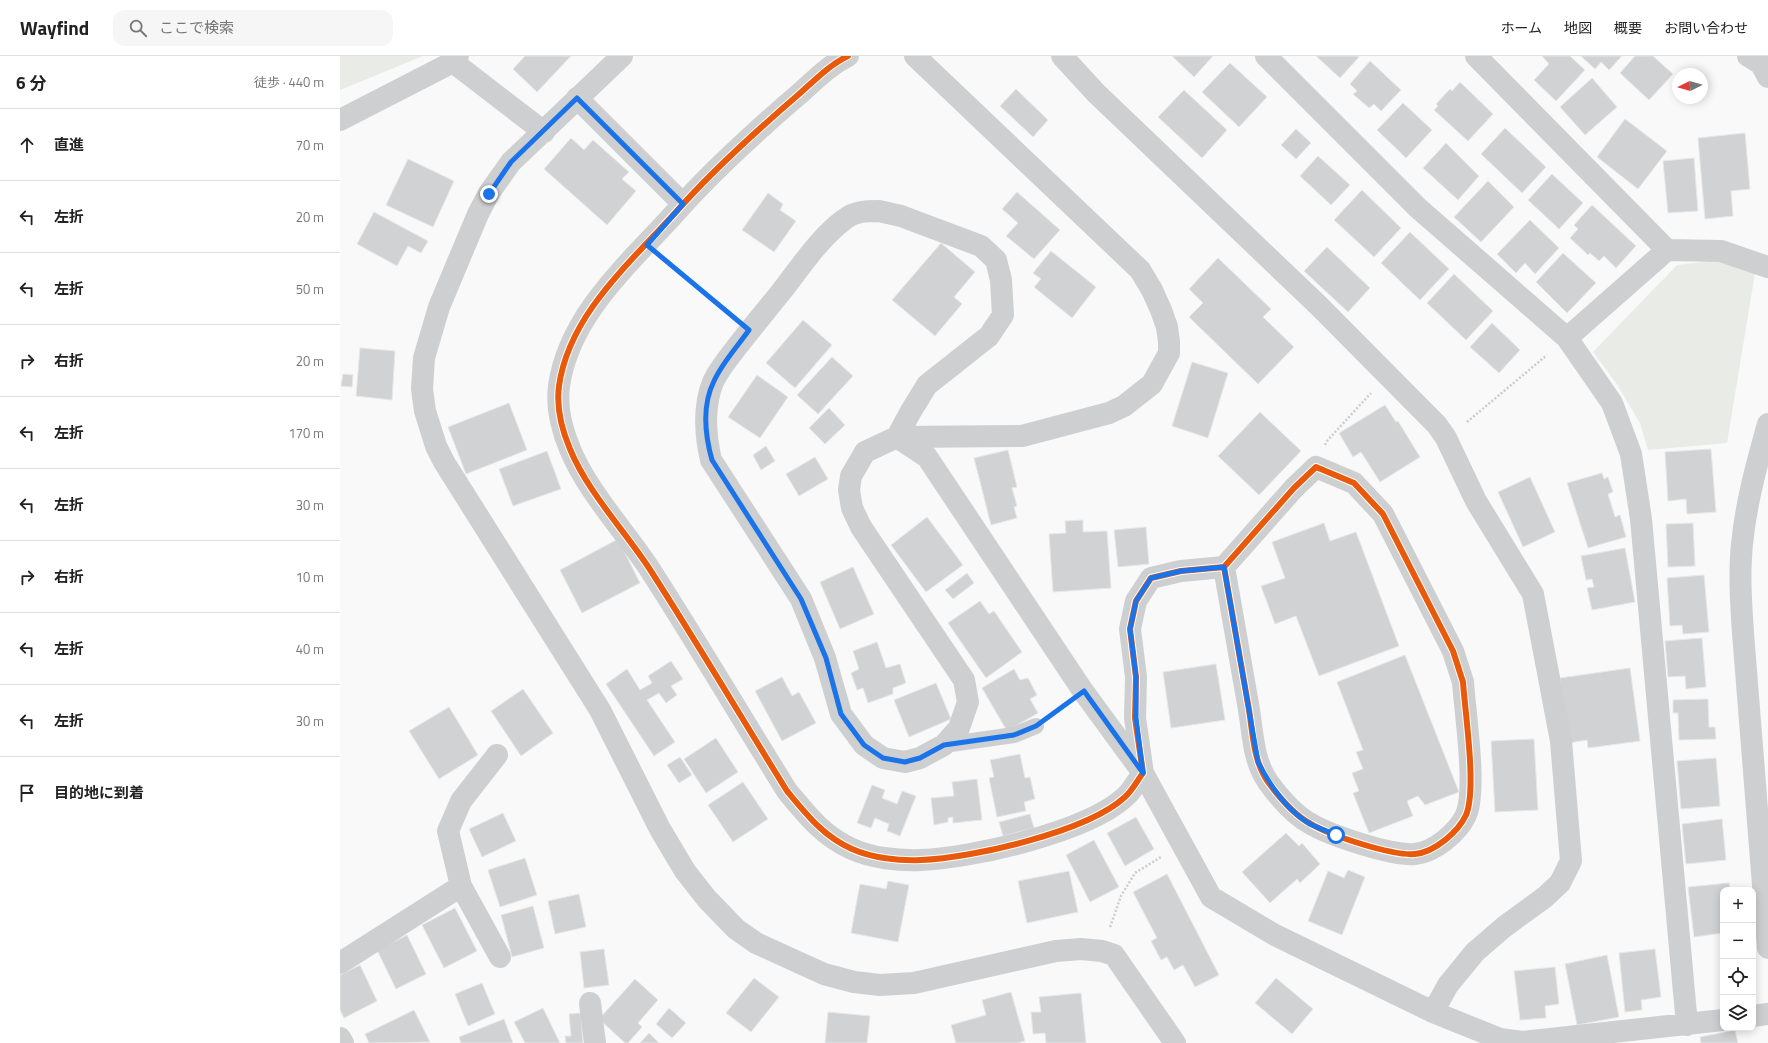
<!DOCTYPE html>
<html lang="ja">
<head>
<meta charset="utf-8">
<style>
  body { margin:0; font-family:"Titillium Web","Noto Sans JP",sans-serif; background:#f6f6f6; color:#222 }
  .controls { position:absolute; right:12px; bottom:12px; display:grid; overflow:hidden; border-radius:8px; box-shadow:0 2px 10px #0003 }
  .controls button { width:36px; height:36px; display:grid; place-items:center; padding:0; border:0; border-bottom:1px solid #e0e0e0; background:#fff; color:#222; font:20px sans-serif }
  .compass { position:absolute; left:1332px; top:12px; width:36px; height:36px; border-radius:50%; background:#fff; box-shadow:0 2px 10px #0003; rotate:265deg }
  .stop { position:absolute; width:12px; height:12px; margin:-9px; border:3px solid #1a73e8; border-radius:50%; background:#fff }
  .stop.end { background:#1a73e8; border-color:#fff; box-shadow:0 1px 4px #0008 }
  .list { margin:0; padding:0; list-style:none }
  h2 { display:flex; justify-content:space-between; align-items:center; height:52px; margin:0; padding:0 16px; font-size:17px }
  h2 small { font-size:13px; font-weight:400; color:#767676 }
  .list li { display:grid; grid-template-columns:26px 1fr auto; gap:12px; align-items:center; box-sizing:border-box; height:72px; padding:0 16px; border-top:1px solid #e0e0e0 }
  .list b { display:block; font-size:15px; white-space:nowrap }
  .list em { font-size:13px; font-style:normal; color:#767676 }
  .icon { flex:none; width:22px; height:22px; fill:none; stroke:currentColor; stroke-width:2; stroke-linecap:round; stroke-linejoin:round }
  .map { position:relative; flex:none; width:1428px; height:987px; overflow:hidden }
  header { display:flex; align-items:center; gap:24px; box-sizing:border-box; height:56px; padding:0 20px; background:#fff; border-bottom:1px solid #e0e0e0 }
  header strong { font-size:19px }
  nav { display:flex; gap:22px; margin-inline-start:auto; font-size:14px }
  .search { width:280px; height:36px; background:#f6f6f6; display:flex; align-items:center; gap:10px; box-sizing:border-box; padding:0 14px; border-radius:12px; color:#767676; font-size:15px }
  main { display:flex }
  aside { flex:1; background:#fff }
  .map>svg:first-child { display:block }
  .green { fill:#e8ebe6 }
  .building { fill:#d0d2d3; stroke:#e8e8e8 }
  .lines { fill:none; stroke-linecap:round; stroke-linejoin:round }
  .path { stroke:#cbcccd; stroke-width:2.5; stroke-dasharray:2 2; stroke-linecap:butt }
  .service { stroke:#cecfd0; stroke-width:16 }
  .minor { stroke:#cecfd0; stroke-width:22 }
  .cycleway-casing { stroke:#fff; stroke-width:8 }
  .cycleway { stroke:#e8590c; stroke-width:6 }
  .route { stroke:#1a73e8; stroke-width:5 }
</style>
</head>
<body>
<header>
<strong>Wayfind</strong>
<div class="search"><svg class="icon" aria-label="search" viewBox="0 0 24 24"><circle cx="10" cy="10" r="6"/><path d="M15 15l6 6"/></svg>ここで検索</div>
<nav><a>ホーム</a><a>地図</a><a>概要</a><a>お問い合わせ</a></nav>
</header>
<main>
<aside>
<h2>6 分<small>徒歩 · 440 m</small></h2>
<ul class="list">
<li><svg class="icon" aria-label="ahead" viewBox="0 0 24 24"><path d="M12 20V5M6 11l6-6 6 6"/></svg><div><b>直進</b></div><em>70 m</em></li>
<li><svg class="icon" aria-label="left" viewBox="0 0 24 24"><path d="M17 20v-9H6M10 6l-5 5 5 5"/></svg><div><b>左折</b></div><em>20 m</em></li>
<li><svg class="icon" aria-label="left" viewBox="0 0 24 24"><path d="M17 20v-9H6M10 6l-5 5 5 5"/></svg><div><b>左折</b></div><em>50 m</em></li>
<li><svg class="icon" aria-label="right" viewBox="0 0 24 24"><path d="M7 20v-9h11M14 6l5 5-5 5"/></svg><div><b>右折</b></div><em>20 m</em></li>
<li><svg class="icon" aria-label="left" viewBox="0 0 24 24"><path d="M17 20v-9H6M10 6l-5 5 5 5"/></svg><div><b>左折</b></div><em>170 m</em></li>
<li><svg class="icon" aria-label="left" viewBox="0 0 24 24"><path d="M17 20v-9H6M10 6l-5 5 5 5"/></svg><div><b>左折</b></div><em>30 m</em></li>
<li><svg class="icon" aria-label="right" viewBox="0 0 24 24"><path d="M7 20v-9h11M14 6l5 5-5 5"/></svg><div><b>右折</b></div><em>10 m</em></li>
<li><svg class="icon" aria-label="left" viewBox="0 0 24 24"><path d="M17 20v-9H6M10 6l-5 5 5 5"/></svg><div><b>左折</b></div><em>40 m</em></li>
<li><svg class="icon" aria-label="left" viewBox="0 0 24 24"><path d="M17 20v-9H6M10 6l-5 5 5 5"/></svg><div><b>左折</b></div><em>30 m</em></li>
<li><svg class="icon" aria-label="arrive" viewBox="0 0 24 24"><path d="M6 21V4h12l-3 4 3 4H6"/></svg><div><b>目的地に到着</b></div></li>
</ul>
</aside>
<div class="map">
<svg width="1428" height="987" viewBox="0 0 1428 987">
  <rect width="100%" height="100%" fill="#f9f9f9"/>
  <path class="green" d="M0,0H83L0,34Z
    M1381,204L1415,217L1387,387L1308,394L1300,367L1276,327L1253,296L1337,209Z"/>
  <path class="building" d="M185,0H231L197,36L173,13Z
    M832,0H873L854,21Z
    M976,0H1017L1019,1L1000,22Z
    M1230,0L1245,14L1216,45L1194,24L1209,8L1202,0Z
    M1241,0H1282L1269,14L1261,6L1255,13Z
    M1295,0H1313L1333,18L1309,44L1280,17Z
    M1030,5L1061,34L1041,55L1034,48L1029,52L1013,38L1017,35L1010,28Z
    M890,7L927,41L899,71L862,36Z
    M1252,22L1277,51L1245,79L1220,51Z
    M1120,26L1153,58L1128,85L1094,54L1098,50L1096,48L1110,33L1112,35Z
    M676,33L708,64L693,81L660,50Z
    M844,34L887,74L862,102L818,61Z
    M1063,47L1092,74L1066,102L1037,74Z
    M1285,63L1327,95L1298,133L1257,101Z
    M1165,72L1206,111L1182,137L1141,98Z
    M956,73L971,87L956,103L941,89Z
    M1405,77L1410,133L1391,135L1393,160L1365,163L1358,82Z
    M231,82L244,94L253,84L289,116L282,123L296,135L267,169L204,113Z
    M1106,87L1139,120L1118,144L1083,112Z
    M978,100L1010,129L991,149L960,120Z
    M1354,102L1358,155L1328,157L1323,105Z
    M68,103L114,125L93,171L46,149Z
    M1212,118L1243,147L1219,173L1188,144Z
    M1148,125L1174,151L1141,186L1114,161Z
    M1022,134L1061,172L1034,201L994,164Z
    M677,136L720,174L694,203L666,180L678,167L662,153Z
    M428,137L443,148L440,154L456,165L434,196L402,174Z
    M1252,149L1296,190L1276,212L1264,200L1259,205L1250,197L1248,199L1230,182L1238,173L1234,169Z
    M34,156L88,185L81,197L68,190L57,210L17,188Z
    M1190,164L1219,192L1195,218L1185,207L1176,217L1157,198Z
    M1070,176L1109,213L1080,244L1041,207Z
    M601,187L635,216L614,241L622,248L595,280L552,244Z
    M987,191L1030,232L1008,256L964,215Z
    M711,195L756,231L732,262L694,231L701,223L693,217Z
    M1223,197L1256,227L1227,257L1196,226Z
    M878,202L931,253L923,261L954,291L918,328L849,261L863,247L849,233Z
    M1114,218L1153,255L1126,284L1087,247Z
    M463,264L492,289L455,332L426,307Z
    M1152,267L1180,294L1159,317L1130,291Z
    M20,292L55,295L52,344L16,340Z
    M492,301L513,320L478,358L457,339Z
    M852,306L888,317L868,382L832,370Z
    M3,318L13,319L12,331L1,330Z
    M417,319L448,341L420,382L388,361Z
    M169,347L187,394L126,418L108,371Z
    M1045,349L1056,366L1058,365L1080,401L1040,426L1021,396L1013,401L999,377Z
    M489,352L505,369L485,388L469,372Z
    M920,356L961,395L919,439L878,400Z
    M426,390L435,405L421,414L413,399Z
    M1371,393L1376,456L1347,458L1346,443L1328,445L1325,396Z
    M668,394L677,431L672,432L677,450L674,451L677,462L651,469L634,402Z
    M207,395L221,433L173,450L159,413Z
    M475,401L488,423L459,440L446,418Z
    M1262,417L1264,423L1268,421L1273,436L1268,438L1275,461L1280,459L1286,481L1248,492L1227,427Z
    M1190,421L1215,476L1183,491L1158,436Z
    M587,461L623,509L586,536L551,489Z
    M743,464V476L767,475L771,532L713,536L709,478L726,477L725,465Z
    M984,467L990,485L1016,476L1059,590L979,620L956,560L935,568L921,530L945,522L932,486Z
    M1353,467L1355,510L1328,511L1326,468Z
    M806,471L809,508L778,511L774,474Z
    M278,483L300,527L242,557L220,514Z
    M1285,492L1295,546L1252,554L1247,532L1254,531L1252,523L1246,524L1241,500Z
    M513,511L534,558L500,573L480,526Z
    M627,517L634,527L613,543L605,534Z
    M1364,519L1369,576L1343,578L1342,569L1330,570L1327,522Z
    M640,545L649,558L654,555L682,596L646,622L608,567Z
    M1362,582L1366,631L1346,633L1345,620L1328,621L1325,585Z
    M537,586L546,612L560,608L566,627L553,632V638L528,647L523,632L517,634L511,617L519,613L513,595Z
    M1065,599L1119,736L1085,749L1078,740L1067,745L1073,760L1029,777L1013,737L1019,735L1012,717L1023,713L1016,696L1023,694L997,626Z
    M331,605L343,623L331,630L337,639L326,647L319,637L307,644L335,686L314,700L266,628L287,613L300,634L312,627L308,620Z
    M876,608L885,664L831,672L823,616Z
    M1290,612L1300,685L1248,692L1247,684L1229,687L1220,622Z
    M674,613L680,624L688,622L697,639L690,643L698,657L667,675L642,632Z
    M442,621L452,640L459,636L476,667L442,685L415,635Z
    M596,627L611,663L569,681L554,644Z
    M183,633L213,677L181,700L151,655Z
    M1368,643L1369,671H1375L1376,683L1339,684L1338,657H1333V644Z
    M109,651L138,699L99,723L69,675Z
    M376,682L398,716L366,737L344,703Z
    M1194,683L1198,754L1155,756L1151,685Z
    M680,698L685,722L690,721L695,743L684,746L686,755L657,761L649,722L654,721L650,704Z
    M340,701L352,719L339,727L327,709Z
    M1376,702L1380,750L1341,753L1337,705Z
    M637,723L642,764L613,767V761L608,762V766L594,769L591,742L614,740L612,726Z
    M403,726L428,763L393,786L368,749Z
    M532,729L545,734L542,742L557,748L562,735L576,740L560,780L547,775L549,768L535,762L531,772L517,767Z
    M163,757L176,785L142,801L129,773Z
    M690,758L694,772L663,780L659,766Z
    M796,761L814,793L785,810L767,777Z
    M1382,763L1386,804L1346,808L1342,768Z
    M946,777L959,790L962,787L980,808L960,827L957,823L930,847L902,816Z
    M754,784L779,831L750,846L726,799Z
    M185,802L197,839L160,851L148,814Z
    M1008,814L1025,821L1002,879L968,865L988,815L1004,822Z
    M729,815L738,856L687,867L678,825Z
    M827,818L879,919L855,931L843,909L834,914L827,901L821,904L811,885L817,882L793,836Z
    M548,825L569,829L558,886L511,877L520,828L546,833Z
    M1389,827L1390,834H1383V877L1354,881L1348,831Z
    M239,838L246,871L215,878L208,845Z
    M193,850L204,892L172,901L161,859Z
    M115,852L137,895L104,912L82,869Z
    M67,879L86,918L56,933L37,894Z
    M264,893L269,929L244,932L240,896Z
    M1315,893L1321,941L1301,944L1302,954L1285,956L1279,897Z
    M1267,899L1279,961L1237,969L1225,908Z
    M20,909L37,945L4,962L0,954V919Z
    M1215,911L1219,948L1205,950L1206,962L1180,964L1174,915Z
    M414,922L439,941L411,976L386,957Z
    M936,922L973,953L952,978L915,947Z
    M295,923L318,944L298,967L302,971L288,987H285L259,963Z
    M142,927L155,958L128,970L115,938Z
    M671,936L685,985L677,987H616L611,969L646,959L642,944Z
    M741,937L746,987H706L705,977L693,978L691,956H701L699,941Z
    M203,952L220,987H185L174,966Z
    M329,952L346,967L332,982L316,968Z
    M74,954L90,986L29,987L25,978Z
    M488,956L530,960L527,987H485Z
    M241,957L243,987H226L225,980H231L229,958Z
    M164,963L173,987H121L119,981Z
    M1395,974L1398,987H1361L1360,981Z
    M309,977L319,987H300Z"/>
  <g class="lines">
    <path class="path" d="M325,204L391,259
      M1127,366L1207,299
      M985,389L987,385L1031,337
      M715,657L724,651
      M770,871L781,840L795,817L821,801"/>
    <path class="service" d="M604,689L674,679L696,670"/>
    <path class="minor" d="M282,0L171,106L149,137L138,158L99,251L84,302L82,333L85,355L96,390L104,406L260,654L320,773L345,815L367,843L396,873L416,887L484,918L514,926L540,929L574,927L716,895L741,893L762,895L774,899L835,987
      M508,0C489,9 474,25 458,39C415,76 372,115 335,157C289,208 229,259 219,330C216,352 222,374 230,393C247,435 284,474 309,512C356,585 401,661 447,735C467,759 483,780 512,793C532,802 559,805 581,804C632,802 747,776 785,741C792,735 797,725 803,717L795,662L796,621L790,573L796,545L811,522L841,515L884,511L954,432L976,411L1014,427L1043,458L1113,595L1123,626C1125,657 1137,733 1126,759C1118,776 1095,796 1075,798C1052,800 992,780 971,768C954,759 939,741 928,726C912,703 913,674 908,648C900,602 892,557 884,511
      M722,0L756,37L979,250L1097,369L1106,382L1136,445L1193,538L1221,685L1231,805L1220,827L1205,841L1164,871L1135,896L1108,929L1093,956
      M926,0L1078,152L1227,282L1272,347L1291,398L1301,463L1347,969
      M1136,0L1327,194
      M1408,0L1421,8L1428,21
      M113,6L204,76
      M237,42L343,148
      M0,64L113,6L118,0
      M539,155L561,160L641,190L656,204L661,224L663,259L649,280L587,329L571,355L557,381L525,396L511,420L509,434L512,452L521,471L624,624L628,646L619,672L604,689L580,702L565,706L543,702L524,689L501,658L485,602L461,543L371,404C365,378 363,351 373,326C378,315 386,305 393,296C409,275 425,256 441,236C460,212 479,182 505,163C515,155 527,155 539,155Z
      M1227,282L1327,194L1381,195L1428,211
      M1428,368C1417,407 1406,447 1402,488C1399,517 1401,547 1403,577L1428,892
      M557,381L587,401L743,635L803,717L871,841L935,879L1093,956L1160,983L1182,986L1383,964
      M557,381L682,380L769,357L784,350L812,328L829,297V286L827,271L821,254L812,234L800,214L575,0
      M121,830L160,901
      M0,907L121,830L108,775L121,745L157,699
      M250,947L255,987
      M1413,960L1428,958
      M0,982L3,987"/>
    <g class="cycleway-casing">
      <path id="cycleway" d="M508,0C489,9 474,25 458,39C415,76 372,115 335,157C289,208 229,259 219,330C216,352 222,374 230,393C247,435 284,474 309,512C356,585 401,661 447,735C467,759 483,780 512,793C532,802 559,805 581,804C632,802 747,776 785,741C792,735 797,725 803,717L795,662L796,621L790,573L796,545L811,522L841,515L884,511L954,432L976,411L1014,427L1043,458L1113,595L1123,626C1125,657 1137,733 1126,759C1118,776 1095,796 1075,798C1052,800 992,780 971,768C954,759 939,741 928,726C912,703 913,674 908,648C900,602 892,557 884,511"/>
    </g>
    <use href="#cycleway" class="cycleway"/>
  </g>
  <g class="lines">
    <path class="route" d="M149,138L171,106L237,42L343,148L307,189L409,274C397,291 382,307 374,325C362,349 365,379 372,404L461,543L486,602L501,658L524,689L543,702L565,706L580,702L604,689L674,679L696,670L744,635L803,717L796,662V621L790,573L796,545L811,522L841,515L884,511L918,706C930,730 947,754 970,768C978,772 987,775 996,779"/>
  </g>
</svg>
<div class="controls">
<button>+</button>
<button>−</button>
<button><svg class="icon" aria-label="locate" viewBox="0 0 24 24"><circle cx="12" cy="12" r="6"/><path d="M12 2v4M12 18v4M2 12h4M18 12h4"/></svg></button>
<button><svg class="icon" aria-label="layers" viewBox="0 0 24 24"><path d="M12 4l9 5-9 5-9-5zM3 14l9 5 9-5"/></svg></button>
</div>
<svg class="compass" viewBox="-18 -18 36 36"><path d="M0-13l5 13h-10z" fill="#e53935"/><path d="M0 13l5-13h-10z" fill="#767676"/></svg>
<div class="stop" style="left:996px;top:779px"></div>
<div class="stop end" style="left:149px;top:138px"></div>
</div>
</main>
</body>
</html>
